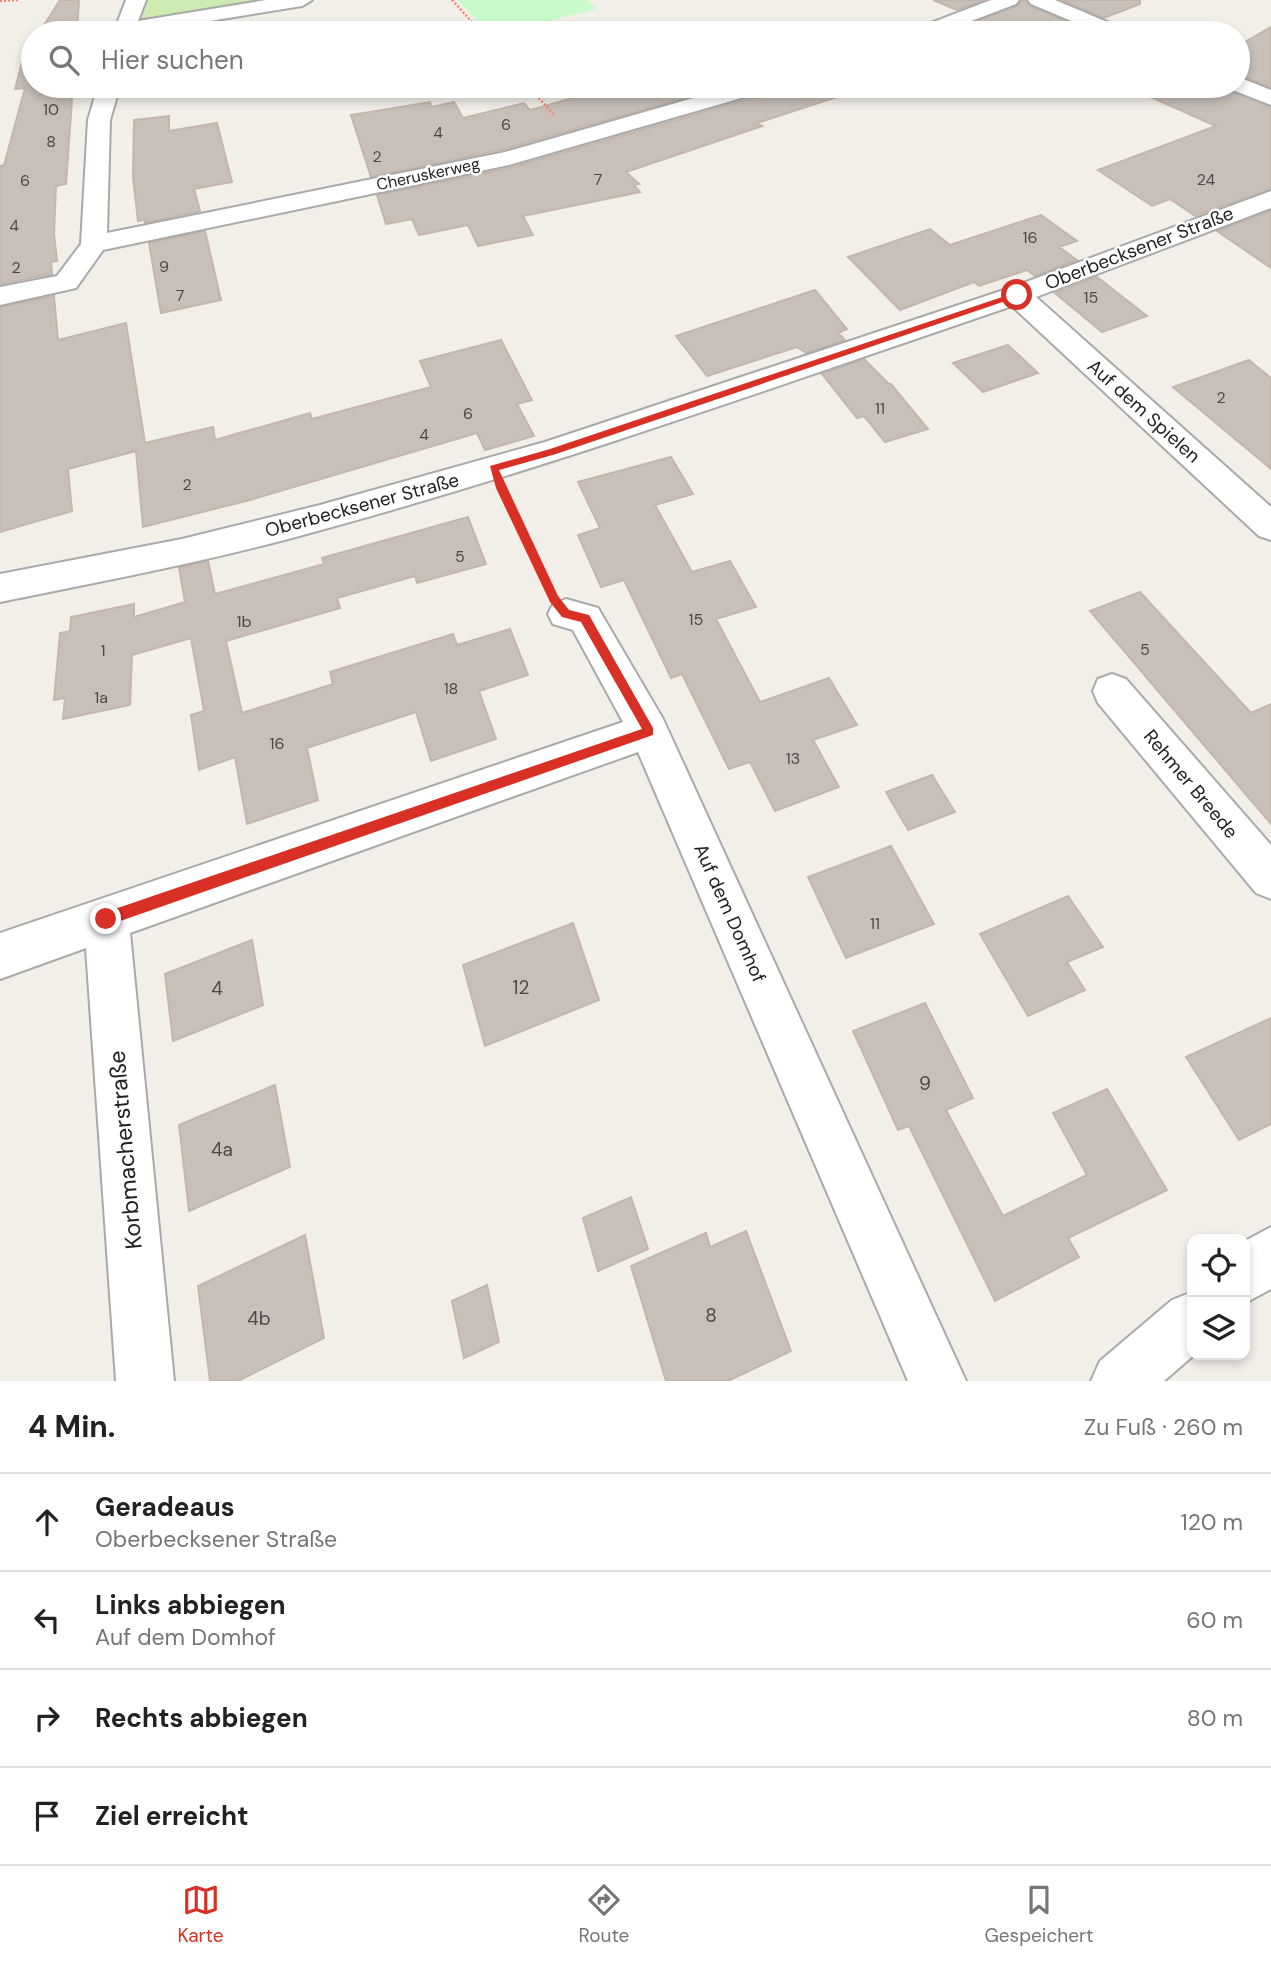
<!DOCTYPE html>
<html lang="de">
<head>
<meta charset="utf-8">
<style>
  body { margin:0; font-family:"DM Sans",sans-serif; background:#f2f2f2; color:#222 }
  .controls { position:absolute; right:21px; bottom:21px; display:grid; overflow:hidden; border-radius:14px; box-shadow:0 4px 10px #0003 }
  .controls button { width:63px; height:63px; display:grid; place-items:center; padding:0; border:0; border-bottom:2px solid #e0e0e0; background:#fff; color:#222; font:35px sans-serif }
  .stop { position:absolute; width:21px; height:21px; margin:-16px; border:5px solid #d93025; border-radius:50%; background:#fff }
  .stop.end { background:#d93025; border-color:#fff; box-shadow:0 2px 7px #0008 }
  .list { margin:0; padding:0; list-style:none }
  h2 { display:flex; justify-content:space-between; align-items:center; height:91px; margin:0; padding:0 28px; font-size:30px }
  h2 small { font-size:23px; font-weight:400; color:#767676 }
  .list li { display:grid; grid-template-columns:46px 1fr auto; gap:21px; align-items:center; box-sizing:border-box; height:98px; padding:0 28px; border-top:2px solid #e0e0e0 }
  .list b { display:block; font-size:26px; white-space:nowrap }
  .list p { margin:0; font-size:23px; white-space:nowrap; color:#767676 }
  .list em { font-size:23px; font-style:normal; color:#767676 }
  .icon { flex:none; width:38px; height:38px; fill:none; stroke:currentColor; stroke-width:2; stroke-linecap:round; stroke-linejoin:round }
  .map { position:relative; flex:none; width:1271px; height:1381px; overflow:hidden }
  .search { position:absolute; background:#fff; box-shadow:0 4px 10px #0003; left:21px; right:21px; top:21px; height:77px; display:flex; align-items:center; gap:18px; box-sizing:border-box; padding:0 24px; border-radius:38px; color:#767676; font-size:26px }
  .sheet { height:483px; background:#fff }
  nav { display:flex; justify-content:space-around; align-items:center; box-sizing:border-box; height:98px; border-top:2px solid #e0e0e0; background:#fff; font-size:19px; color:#767676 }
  nav a { display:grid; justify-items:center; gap:4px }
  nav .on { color:#d93025 }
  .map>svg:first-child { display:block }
  .grass { fill:#cdebb0 }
  .park { fill:#c8facc }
  .building { fill:#c7bfb8; stroke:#c4b6ab; stroke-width:2 }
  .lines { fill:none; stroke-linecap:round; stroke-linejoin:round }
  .minor-casing { stroke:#a9a9a9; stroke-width:4 }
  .path-far2 { stroke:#fa8072; stroke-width:2.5; stroke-dasharray:2 2; stroke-linecap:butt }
  .path-far1 { stroke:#fa8072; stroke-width:3.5; stroke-dasharray:2.5 2.5; stroke-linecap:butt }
  .path { stroke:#fa8072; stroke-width:4.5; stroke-dasharray:3.5 3.5; stroke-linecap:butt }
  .minor { fill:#fff; fill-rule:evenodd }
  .route { fill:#d93025 }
  .labels { text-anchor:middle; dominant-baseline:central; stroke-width:5; stroke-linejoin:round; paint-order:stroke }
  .number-label { font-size:16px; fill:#4b4948 }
  .far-street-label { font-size:16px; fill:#222; stroke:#fff }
  .street-label { font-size:19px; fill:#222; stroke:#fff }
  .near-number-label { font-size:19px; fill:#4b4948 }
  .near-street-label { font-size:23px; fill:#222; stroke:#fff }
</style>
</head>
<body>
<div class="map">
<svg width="1271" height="1381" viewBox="0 0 1271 1381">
  <rect width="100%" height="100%" fill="#f2efe9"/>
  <path class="grass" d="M137,0H301L126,29Z"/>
  <path class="park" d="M458,0H587L597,9L498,33H488Z"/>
  <path class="building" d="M60,0H79L77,33H39Z
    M933,0H984L957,10Z
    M1022,0H1025L1030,6L1078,27L1061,33H1010L980,20L1017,6Z
    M1062,0H1140V4L1104,18Z
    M1271,27V87L1238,75V46Z
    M33,42V86H73L66,184L56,186L54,234L57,261L51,262L52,274L0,284V166L4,165L25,88L15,89L23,58Z
    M616,86H726L504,149L371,177L351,115L430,102L432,107L454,102L463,118L524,103L530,110Z
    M772,86H848L849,93L757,123L762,126L626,172L639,184L634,185L640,192L523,216L533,235L478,246L468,225L419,235L412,219L386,224L377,195L510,168L767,94Z
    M1166,86H1225L1229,91L1271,107V189L1195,216L1170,199L1152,206L1098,170L1216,126L1148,96Z
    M169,116V131L217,123L232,182L194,189L200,211L145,223V220L138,221L133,177L134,120Z
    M1271,211V268L1217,231Z
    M1041,215L1077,241L1059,247L1077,260L1035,276L1027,270L979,286L974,282L900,310L848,257L930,229L950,245Z
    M205,231L221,300L161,313L149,243Z
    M1097,277L1147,316L1102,332L1055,293Z
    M815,290L847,329L838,333L845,340L806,353L797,347L707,376L676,336Z
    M54,296L58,340L126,323L145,443L213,427L215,440L310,413L312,419L431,387L420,361L501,340L532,400L517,404L534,436L485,450L477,433L250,500L143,527L136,451L68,469L72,511L0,532V307Z
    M1008,345L1038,373L983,392L953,363Z
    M864,359L889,384H891L928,429L885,442L864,416L857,418L822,374Z
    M1249,360L1271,378V469L1173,387Z
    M671,457L693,494L655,505L692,572L730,561L756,607L716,619L760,702L829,678L857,725L813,740L839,787L775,811L750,762L729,769L682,674L671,678L624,580L601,587L578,535L600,528L578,482Z
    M468,517L486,564L417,583L415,576L337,598L340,608L226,641L242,713L333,684L330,672L453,634L457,645L510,629L528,675L479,691L496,739L431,761L416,712L307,748L318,800L247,824L235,757L199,770L191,715L204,711L191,638L132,655L130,705L63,719L65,698L54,700L60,633L70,631L71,617L134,604V617L185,602L179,568L208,561L215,594L324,564L322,558Z
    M1140,592L1251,713L1271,704V824L1090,611Z
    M932,775L955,812L908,830L886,792Z
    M891,846L934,924L846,958L808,877Z
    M1068,896L1103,947L1067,962L1085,990L1028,1016L980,934Z
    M573,923L599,1000L485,1046L463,965Z
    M252,940L263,1005L173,1041L165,974Z
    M925,1003L973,1098L946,1110L1003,1216L1087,1175L1053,1113L1107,1089L1167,1190L1068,1238L1079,1257L995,1301L909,1126L898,1130L853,1031Z
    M1271,1018V1124L1239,1140L1186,1057Z
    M275,1085L290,1167L189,1211L179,1125Z
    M631,1197L648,1249L598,1271L583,1218Z
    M746,1231L791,1351L728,1381H666L631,1266L706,1233L710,1247Z
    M305,1235L324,1338L238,1381H210L198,1286Z
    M487,1285L499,1342L464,1358L452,1301Z"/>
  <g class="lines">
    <g class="minor-casing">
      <path id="minor" d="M126,0H146L138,21L266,0H312L302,6L136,33H118L115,29Z
        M991,0H1019L1016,4L940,33H912L915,29Z
        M1028,0H1055L1124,29L1127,33H1100L1031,4Z
        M1238,77L1271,90V105L1230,89L1228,86H1238Z
        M98,86H120L110,120L107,233L505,152L735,86H769L766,91L509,165L103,250L76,288L0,305V287L57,276L81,244L88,120Z
        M1271,191V208L1036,297L1271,507V540L1259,536L1012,306C783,384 555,466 321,530C215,560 108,580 0,602V574L182,539L320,505L545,442L1007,289Z
        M566,599L598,608L663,719L966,1381H908L638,752L130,933L174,1381H116L86,948L0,979V933L623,722L573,630L553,624L548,614L553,604Z
        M1112,674L1126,679L1271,845V899L1256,893L1098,703L1093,691L1098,679Z
        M1271,1227V1289L1245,1303V1241Z
        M1192,1292L1194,1355L1164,1381H1091L1100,1361L1172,1300Z"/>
    </g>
    <path class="path-far2" d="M452,0L482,33
      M0,1L19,0
      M528,86L555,116"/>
    <path class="path-far1" d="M505,498L511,511"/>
    <path class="path" d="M510,509L546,582"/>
    <use href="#minor" class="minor"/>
  </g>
  <path class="route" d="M1017,292L1020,296L556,454L499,470L558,596L569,610L589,615L653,728V735L106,926L101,924V914L106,912L642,729L581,622L562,617L550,602L496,488L490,466L550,449Z"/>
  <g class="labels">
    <g class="number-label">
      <text x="51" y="109">10</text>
      <text x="506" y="124">6</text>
      <text x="438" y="132">4</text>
      <text x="51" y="141">8</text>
      <text x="377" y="156">2</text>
      <text x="598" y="179">7</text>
      <text x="1206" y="179">24</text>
      <text x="25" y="180">6</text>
      <text x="14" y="225">4</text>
      <text x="1030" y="237">16</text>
      <text x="164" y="266">9</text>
      <text x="16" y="267">2</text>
      <text x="180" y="295">7</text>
      <text x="1091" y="297">15</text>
      <text x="1221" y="397">2</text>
      <text x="880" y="408">11</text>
      <text x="468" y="413">6</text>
      <text x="424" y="434">4</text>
      <text x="187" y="484">2</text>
      <text x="460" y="556">5</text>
      <text x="696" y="619">15</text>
      <text x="244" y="621">1b</text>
      <text x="1145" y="649">5</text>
      <text x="103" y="650">1</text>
      <text x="451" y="688">18</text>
      <text x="101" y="697">1a</text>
      <text x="277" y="743">16</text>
      <text x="793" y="758">13</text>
      <text x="875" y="923">11</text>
    </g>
    <g class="far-street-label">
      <text transform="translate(428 174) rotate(-12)">Cheruskerweg</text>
    </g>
    <g class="street-label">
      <text transform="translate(1139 248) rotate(-21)">Oberbecksener Straße</text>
      <text transform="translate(1144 411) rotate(42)">Auf dem Spielen</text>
      <text transform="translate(362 505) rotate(-15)">Oberbecksener Straße</text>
      <text transform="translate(1191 784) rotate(50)">Rehmer Breede</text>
      <text transform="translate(730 913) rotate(66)">Auf dem Domhof</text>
    </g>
    <g class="near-number-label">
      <text x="521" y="987">12</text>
      <text x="217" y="988">4</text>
      <text x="925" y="1083">9</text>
      <text x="222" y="1149">4a</text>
      <text x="711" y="1315">8</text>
      <text x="259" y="1318">4b</text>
    </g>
    <g class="near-street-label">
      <text transform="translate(125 1150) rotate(-95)">Korbmacherstraße</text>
    </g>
  </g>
</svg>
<div class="controls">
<button><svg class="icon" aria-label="locate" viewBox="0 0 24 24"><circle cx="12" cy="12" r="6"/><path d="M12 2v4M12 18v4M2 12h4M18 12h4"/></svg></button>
<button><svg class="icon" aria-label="layers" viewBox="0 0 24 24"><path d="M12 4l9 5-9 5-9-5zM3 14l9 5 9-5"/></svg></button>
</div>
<div class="stop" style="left:1017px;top:295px"></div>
<div class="stop end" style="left:106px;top:919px"></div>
<div class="search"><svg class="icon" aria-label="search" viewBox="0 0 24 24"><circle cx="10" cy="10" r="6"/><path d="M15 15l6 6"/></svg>Hier suchen</div>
</div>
<section class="sheet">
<h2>4 Min.<small>Zu Fuß · 260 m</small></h2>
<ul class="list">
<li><svg class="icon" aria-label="ahead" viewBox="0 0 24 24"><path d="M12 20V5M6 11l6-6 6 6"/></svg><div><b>Geradeaus</b><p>Oberbecksener Straße</p></div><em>120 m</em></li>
<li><svg class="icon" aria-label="left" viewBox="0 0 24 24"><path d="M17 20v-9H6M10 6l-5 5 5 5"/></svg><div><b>Links abbiegen</b><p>Auf dem Domhof</p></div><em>60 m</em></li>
<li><svg class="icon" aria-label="right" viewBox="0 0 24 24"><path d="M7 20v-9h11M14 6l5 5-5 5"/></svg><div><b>Rechts abbiegen</b></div><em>80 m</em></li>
<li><svg class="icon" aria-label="arrive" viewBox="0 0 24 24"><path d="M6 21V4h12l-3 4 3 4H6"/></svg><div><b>Ziel erreicht</b></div></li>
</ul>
</section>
<nav>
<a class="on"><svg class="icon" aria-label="map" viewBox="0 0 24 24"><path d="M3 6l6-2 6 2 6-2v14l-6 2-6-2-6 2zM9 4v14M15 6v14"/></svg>Karte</a>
<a><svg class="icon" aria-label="directions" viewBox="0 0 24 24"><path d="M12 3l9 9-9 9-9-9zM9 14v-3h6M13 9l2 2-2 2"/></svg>Route</a>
<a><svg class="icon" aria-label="saved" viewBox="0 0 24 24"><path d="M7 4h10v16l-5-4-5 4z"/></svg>Gespeichert</a>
</nav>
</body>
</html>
